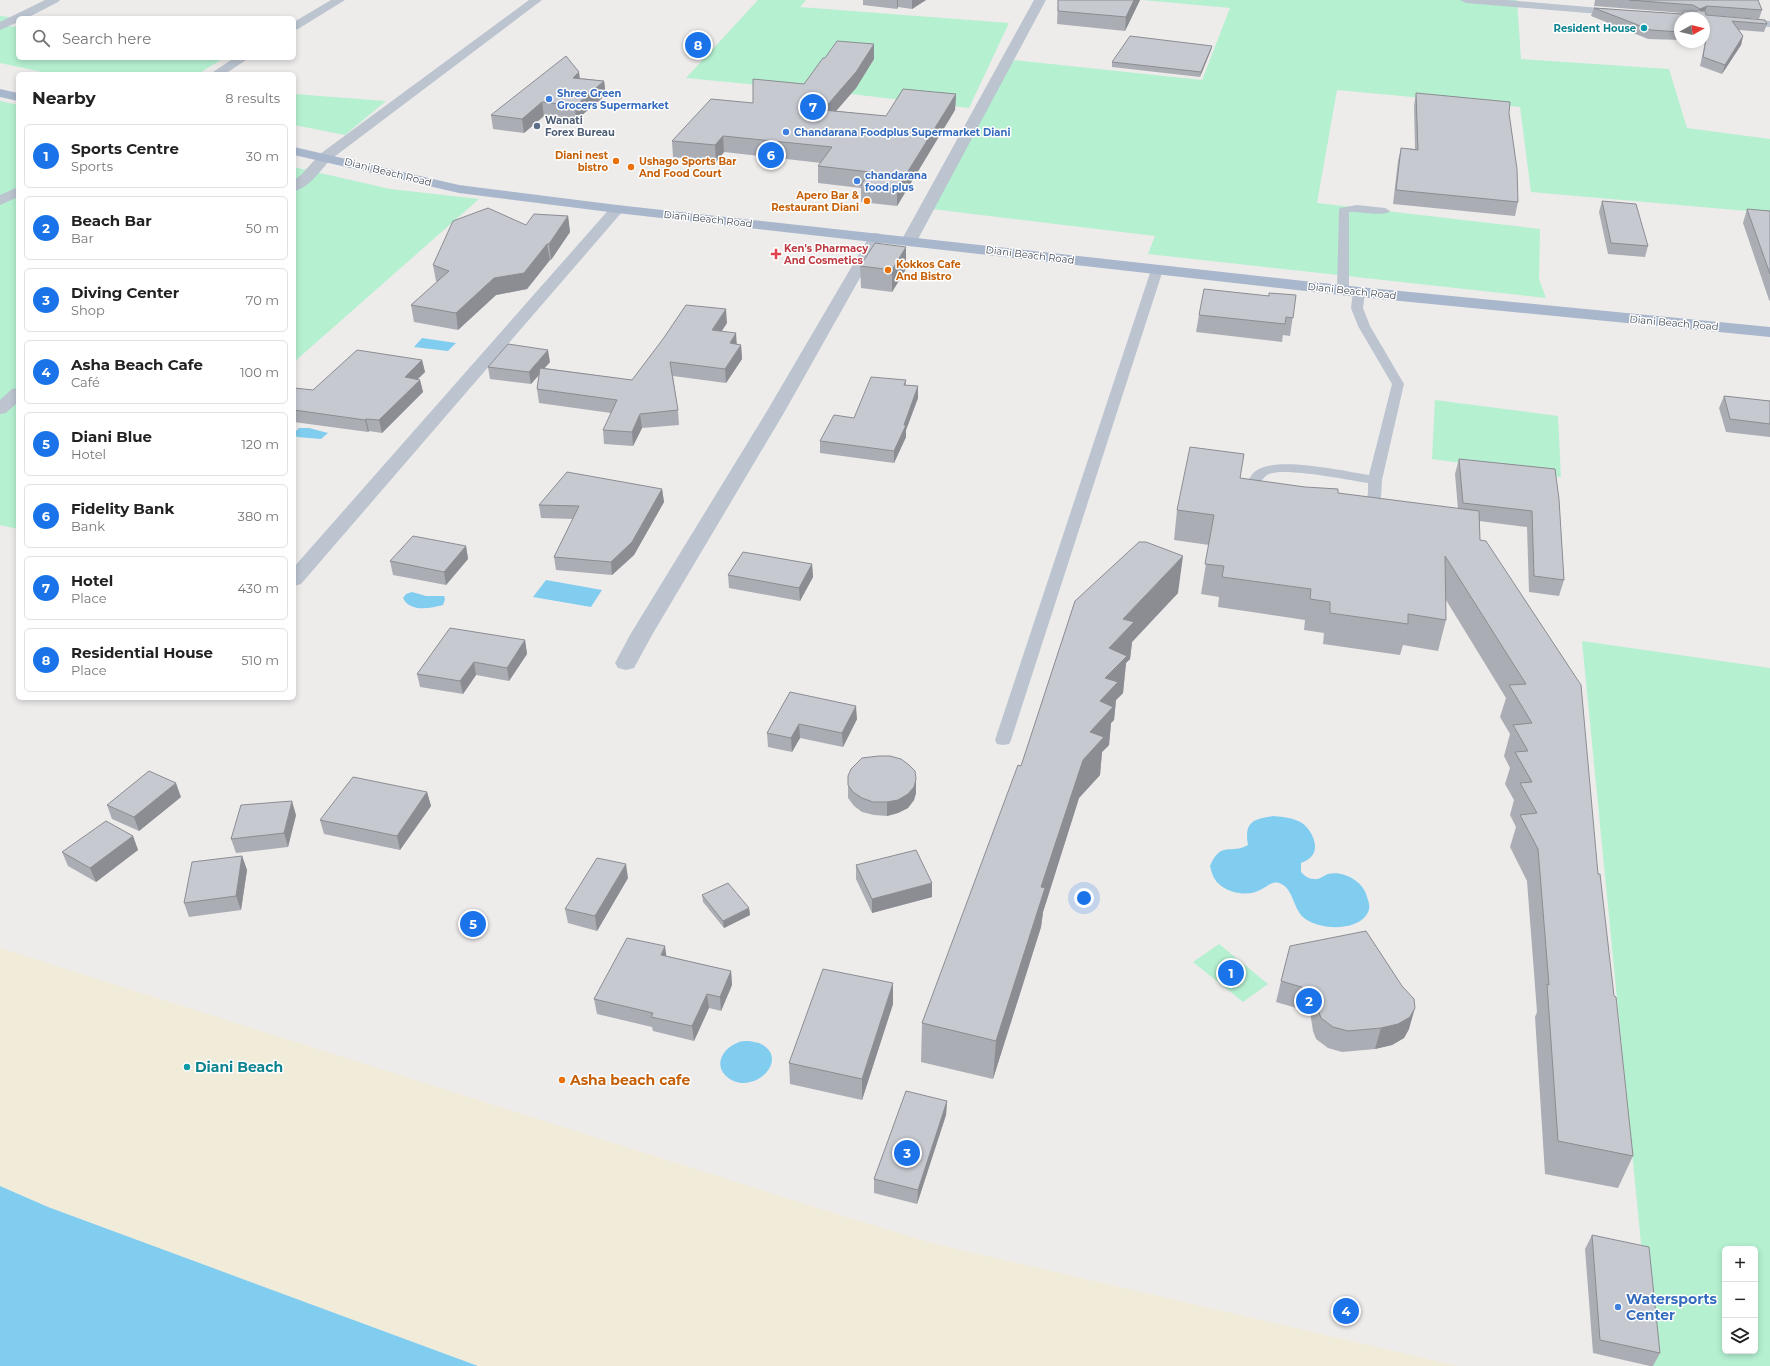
<!DOCTYPE html>
<html lang="en">
<head>
<meta charset="utf-8">
<style>
  body { margin:0; font-family:Montserrat,sans-serif; background:#f6f6f6; color:#222 }
  .controls { position:absolute; right:12px; bottom:12px; display:grid; overflow:hidden; border-radius:6px; box-shadow:0 2px 6px #0003 }
  .controls button { width:36px; height:36px; display:grid; place-items:center; padding:0; border:0; border-bottom:1px solid #e0e0e0; background:#fff; color:#222; font:20px sans-serif }
  .compass { position:absolute; left:1674px; top:12px; width:36px; height:36px; border-radius:50%; background:#fff; box-shadow:0 2px 6px #0003; rotate:82deg }
  .you { position:absolute; left:1084px; top:898px; width:14px; height:14px; margin:-10px; border:3px solid #fff; border-radius:50%; background:#1a73e8; box-shadow:0 0 0 6px #1a73e833 }
  .badge { display:grid; place-items:center; width:26px; height:26px; border-radius:50%; background:#1a73e8; color:#fff; font-size:13px; font-weight:700 }
  .pin { position:absolute; translate:-50% -50%; border:2px solid #fff; box-shadow:0 1px 4px #0006 }
  .list { margin:0; padding:0; list-style:none }
  h2 { display:flex; justify-content:space-between; align-items:center; height:52px; margin:0; padding:0 16px; font-size:17px }
  h2 small { font-size:13px; font-weight:400; color:#767676 }
  .list li { display:grid; grid-template-columns:26px 1fr auto; gap:12px; align-items:center; box-sizing:border-box; height:64px; margin:0 8px 8px; padding:0 8px; border:1px solid #e0e0e0; border-radius:6px }
  .list b { display:block; font-size:15px; white-space:nowrap }
  .list p { margin:0; font-size:13px; white-space:nowrap; color:#767676 }
  .list em { font-size:13px; font-style:normal; color:#767676 }
  .icon { flex:none; width:22px; height:22px; fill:none; stroke:currentColor; stroke-width:2; stroke-linecap:round; stroke-linejoin:round }
  .map { position:relative; flex:none; width:1770px; height:1366px; overflow:hidden }
  .search { position:absolute; background:#fff; box-shadow:0 2px 6px #0003; left:16px; top:16px; width:280px; height:44px; display:flex; align-items:center; gap:10px; box-sizing:border-box; padding:0 14px; border-radius:6px; color:#767676; font-size:15px }
  .panel { position:absolute; background:#fff; box-shadow:0 2px 6px #0003; left:16px; top:72px; width:280px; height:628px; border-radius:6px }
  .map>svg:first-child { display:block }
  .green { fill:#b5f0d1; fill-rule:evenodd }
  .sand { fill:#f1ecd9 }
  .water { fill:#80cdef }
  .lines { fill:none; stroke-linecap:round; stroke-linejoin:round }
  .service { fill:#bbc4cf; fill-rule:evenodd }
  .minor { fill:#bbc4cf; fill-rule:evenodd }
  .primary { fill:#a9b7cc; fill-rule:evenodd }
  .wall { fill:#abadb4 }
  .shaded-wall { fill:#8b8d92 }
  .building { fill:#c7c9d1; stroke:#8b8d92 }
  .culture-dot { fill:#0f9aa8; stroke:#fff; stroke-width:1.5 }
  .shop-dot { fill:#3f7fe0; stroke:#fff; stroke-width:1.5 }
  .service-dot { fill:#5c6f8a; stroke:#fff; stroke-width:1.5 }
  .food-dot { fill:#e8710a; stroke:#fff; stroke-width:1.5 }
  .health-dot { fill:#e0444e; stroke:#fff; stroke-width:1.5 }
  .labels { text-anchor:middle; dominant-baseline:central; stroke-width:3; stroke-linejoin:round; paint-order:stroke }
  .far-culture-label { font-size:10px; font-weight:bold; fill:#0d838f; stroke:#fff; text-anchor:end }
  .far-shop-label { font-size:10px; font-weight:bold; fill:#366cbe; stroke:#fff; text-anchor:start }
  .far-service-label { font-size:10px; font-weight:bold; fill:#4e5e75; stroke:#fff; text-anchor:start }
  .far-food-label { font-size:10px; font-weight:bold; fill:#c56008; stroke:#fff; text-anchor:end }
  .far-street-label { font-size:10px; fill:#434c59; stroke:#fff }
  .far-health-label { font-size:10px; font-weight:bold; fill:#be3a42; stroke:#fff; text-anchor:start }
  .near-culture-label { font-size:14px; font-weight:bold; fill:#0d838f; stroke:#fff; text-anchor:start }
  .near-food-label { font-size:14px; font-weight:bold; fill:#c56008; stroke:#fff; text-anchor:start }
  .near-shop-label { font-size:14px; font-weight:bold; fill:#366cbe; stroke:#fff; text-anchor:start }
</style>
</head>
<body>
<div class="map">
<svg width="1770" height="1366" viewBox="0 0 1770 1366">
  <rect width="100%" height="100%" fill="#eeebeb"/>
  <path class="green" d="M758,0H806L800,7L1009,23L969,108L851,94L686,78Z
    M1142,0H1517L1521,59L1669,69L1687,128L1770,139V213L1531,192L1520,107L1337,90L1317,203L1540,229L1539,279L1546,298L1148,254L1155,236L932,209L1013,60L1202,80L1230,8Z
    M0,16L9,17L7,26L18,27V58H224L198,74H52L0,63Z
    M294,94L386,101L345,135L294,125Z
    M0,101L18,105V529L0,525Z
    M294,167L390,189L479,199L294,362Z
    M1435,400L1558,416L1561,477L1432,459Z
    M1582,641L1770,668V1366H1653ZM1725,1249H1755V1351H1725Z
    M1219,944L1268,984L1243,1002L1193,962Z"/>
  <path class="sand" d="M0,948L856,1220L936,1244L1458,1366H478L48,1207L0,1186Z"/>
  <path class="water" d="M422,338L456,343L448,351L414,347Z
    M299,428H309L328,433L321,439L297,437L294,433Z
    M546,580L602,590L591,607L533,597Z
    M412,592L426,596H444L445,599L443,605C431,608 410,613 403,598L406,594Z
    M1274,816C1283,817 1294,818 1302,823C1312,830 1321,849 1310,858C1307,860 1304,862 1301,863V872C1305,876 1308,879 1314,879C1320,880 1324,875 1328,874C1344,870 1364,882 1367,897C1369,903 1371,908 1367,914C1356,932 1317,930 1303,917C1293,908 1293,887 1279,883C1271,881 1267,887 1260,890C1246,898 1222,892 1214,878C1212,874 1211,870 1210,866C1221,840 1231,855 1248,845C1244,822 1253,819 1274,816Z
    M749,1041C752,1042 758,1042 761,1044C792,1060 750,1100 725,1075C714,1063 724,1048 737,1043C740,1041 745,1041 749,1041Z
    M0,1186L48,1207L478,1366H0Z"/>
  <g class="lines">
    <path class="service" d="M1357,205L1385,208L1390,211C1385,217 1359,211 1349,212V290L1343,293L1337,290L1339,210L1340,208Z
      M1157,267L1163,270L1011,740L1009,744L1003,745L997,744L995,740L1151,270Z
      M1359,289L1365,292L1363,308L1370,326L1404,384L1382,480L1381,497L1374,509L1364,514H1354L1352,511C1355,506 1360,507 1364,503C1369,498 1368,489 1368,483C1349,480 1284,467 1269,474C1266,475 1264,478 1262,480L1265,491L1271,499L1269,502C1255,505 1251,491 1248,480C1251,476 1254,471 1259,469C1281,457 1344,471 1369,475L1392,384L1358,326L1351,308L1353,292Z"/>
    <path class="minor" d="M45,0H60L58,2L27,18H18V22L0,30V22Z
      M331,0H345L298,29L294,30V22Z
      M529,0H542L330,160C320,171 309,188 294,191V180L301,175L320,154Z
      M1034,0H1046L917,241L914,244L909,246L904,244L901,241Z
      M1460,0H1507L1623,10L1629,13L1623,16L1466,3Z
      M1704,16L1770,21V27L1704,22V18H1699Z
      M234,58H249L225,74H210Z
      M18,187V197L0,205V195Z
      M617,205L622,206L624,209L622,212L301,584L294,586V567L612,206Z
      M876,233L881,234L883,237L785,411L652,635L634,668L626,670L618,668L615,663L630,635L767,411L869,237L871,234Z
      M18,388V402L6,413L0,414V400L12,389Z"/>
    <path class="primary" d="M0,89L18,93V101L0,97Z
      M294,147L459,185L617,205L1359,287L1770,327V337L1359,297L617,213L459,193L294,155Z"/>
  </g>
  <path class="wall" d="M863,0H926L912,9L898,7L897,9L863,5Z
    M1058,0H1140L1125,31L1057,24Z
    M1595,0H1758L1762,10L1759,19L1706,15L1767,24L1764,32L1739,30L1743,36L1741,45L1722,74L1700,66L1705,42H1704V18H1680V40L1648,39L1591,16L1594,8L1682,14L1683,13L1594,6Z
    M1211,50L1200,77L1112,67V62Z
    M874,59L856,88L836,111L886,116L956,94L955,110L897,206L861,202V188L818,183V166L821,163L724,152L716,162L673,157L672,141L753,103L804,84Z
    M580,78L604,81L606,95L576,120L544,116L524,133L493,129L491,115Z
    M1416,93L1509,113L1518,202L1515,216L1393,204L1398,161L1401,148L1415,149L1414,106Z
    M1602,201L1648,246L1645,257L1608,254L1599,212Z
    M1747,209L1770,211V301L1769,300L1743,223Z
    M568,216L570,232L551,260H550L527,289L496,295L458,330L414,322L411,305L438,282L436,281L433,265L526,225Z
    M860,266L906,269L892,292L861,288Z
    M1296,295L1290,336L1283,335L1282,342L1196,332L1199,315L1269,296Z
    M727,323L721,332L737,344L741,345L742,359L726,383L673,376L678,410L679,425L642,428L633,446L604,444L603,430L611,413L539,403L537,389L539,375L531,384L490,379L488,367L550,362L544,368L632,380Z
    M422,360L425,372L418,379L420,380L423,392L382,433L369,431L368,432L294,422V388L313,390Z
    M906,380V385L918,398L906,430V437L894,463L820,453V441L854,418Z
    M1724,396L1770,401V437L1726,432L1719,408Z
    M1459,459L1555,469L1564,580L1559,596L1529,592L1527,527L1479,521L1480,540L1598,874L1633,1156L1618,1188L1545,1174L1535,1017L1537,1012L1527,881L1510,847L1516,827L1510,815L1514,800L1505,784L1510,768L1504,756L1510,734L1500,717L1506,698L1446,600V620L1438,651L1403,645L1400,655L1323,644L1324,633L1304,630L1305,620L1218,607L1219,597L1201,594L1209,545L1174,540L1177,510L1240,478L1338,493L1458,509L1455,474Z
    M662,489L664,502L634,555L612,575L556,570L554,557L573,519L541,518L539,505Z
    M466,546L468,559L446,585L393,575L390,561Z
    M812,564L813,577L800,601L729,588L728,575Z
    M1178,593L1132,642L1130,659L1126,663L1123,693L1116,700L1114,720L1111,723L1109,745L1102,752L1100,775L1079,798L1043,912L1041,927L993,1079L921,1062L922,1023L1021,766L1075,601Z
    M525,640L527,654L509,681L476,675L463,694L420,687L417,674Z
    M790,692L857,719L843,747L800,738L792,752L768,747L767,733Z
    M848,776L916,779V793L914,800L908,808L898,813L887,816L874,815L862,812L854,806L848,798Z
    M427,792L431,806L400,850L324,834L320,820Z
    M181,797L139,831L112,819L107,805Z
    M296,815L288,847L236,853L231,839Z
    M133,836L138,850L96,882L68,866L62,852Z
    M242,856L247,870L241,910L189,917L184,903Z
    M856,865L932,883V897L872,913L856,879Z
    M628,878L597,931L568,923L565,909Z
    M702,895L749,908L750,915L724,928L703,902Z
    M1290,946L1409,1029L1404,1038L1392,1045L1375,1049L1342,1052L1328,1048L1316,1039L1313,1031L1310,1012L1276,1002L1281,981Z
    M667,956L731,971L732,985L721,1011L709,1008L694,1041L653,1031L652,1027L597,1014L594,999Z
    M893,1004L862,1100L790,1084L789,1063Z
    M947,1101L946,1115L917,1204L874,1193V1179Z
    M1592,1235L1660,1353L1653,1366H1650L1593,1353L1585,1249Z"/>
  <path class="shaded-wall" d="M897,0H898V7L897,9Z
    M912,0H926L912,9Z
    M1134,0H1140L1125,31L1126,17Z
    M1707,6L1704,14L1698,17L1700,9Z
    M1743,36L1741,45L1722,74L1725,65Z
    M874,44V59L856,88L823,126V110Z
    M1212,46L1211,50L1200,77L1201,72Z
    M579,72L581,86L573,78Z
    M604,81L606,95L576,120L575,106Z
    M956,94L955,110L897,206V189Z
    M542,102L544,116L524,133L522,119Z
    M723,136L724,152L716,162L715,145Z
    M568,216L570,232L551,260L549,244Z
    M547,244L550,260L527,289L496,295L458,330L456,313L494,278Z
    M906,247V269L892,292V270Z
    M726,309L727,323L713,344L712,330Z
    M736,333L737,347L730,343Z
    M741,345L742,359L726,383L725,369Z
    M548,350L550,362L531,384L529,372Z
    M422,360L425,372L407,389L405,377Z
    M420,380L423,392L382,433L379,420Z
    M918,386V398L906,430V437L894,463V451Z
    M640,414L642,428L633,446L632,432Z
    M366,419L369,431L368,432L365,420Z
    M662,489L664,502L634,555L612,575L611,562Z
    M466,546L468,559L446,585L444,572Z
    M1183,556L1178,593L1132,642L1130,659L1126,663L1123,693L1116,700L1114,720L1111,723L1109,745L1102,752L1100,775L1079,798L1043,912L1041,927L993,1079L996,1041L1041,887L1100,701L1105,678L1109,648L1123,619Z
    M812,564L813,577L800,601L799,588Z
    M525,640L527,654L509,681L507,668Z
    M474,662L476,675L463,694L460,681Z
    M856,706L857,719L843,747L842,733Z
    M799,724L800,738L792,752L791,738Z
    M916,779V793L914,800L908,808L898,813L887,816V802Z
    M176,783L181,797L139,831L134,817Z
    M427,792L431,806L400,850L397,836Z
    M292,801L296,815L288,847L284,833Z
    M133,836L138,850L96,882L90,868Z
    M242,856L247,870L241,910L236,896Z
    M626,864L628,878L597,931L595,916Z
    M932,883V897L872,913V899Z
    M749,908L750,915L724,928L723,921Z
    M665,946L667,960L661,955Z
    M731,971L732,985L721,1011L720,997Z
    M893,983V1004L862,1100V1079Z
    M707,994L709,1008L694,1041L692,1026Z
    M1415,1008L1409,1029L1404,1038L1392,1045L1375,1049L1381,1028Z
    M947,1101L946,1115L917,1204L918,1190Z"/>
  <path class="building" d="M1058,0H1134L1126,17L1058,11Z
    M1629,0H1758L1762,10L1707,6L1700,9V11H1705L1706,15L1765,20L1767,24L1732,21L1743,36L1725,65L1703,57L1707,33H1704V18H1680V32L1651,30L1594,8L1682,14L1684,11H1698L1700,9L1693,5Z
    M1130,36L1212,46L1201,72L1112,62Z
    M837,41L874,44L856,72L823,110L886,116L903,89L956,94L897,189L861,185L870,172L818,166L832,147L723,136L715,145L672,141L711,99L753,103V79L804,84L823,58H825Z
    M566,56L579,72L573,78L604,81L575,106L542,102L522,119L491,115Z
    M1416,93L1510,102L1509,113L1517,169L1518,202L1396,190L1401,148L1418,150Z
    M1602,201L1636,204L1648,246L1611,243Z
    M488,208L526,225L534,214L568,216L549,244H547L524,273L494,278L456,313L411,305L449,271L433,265L453,221Z
    M1747,209L1770,211V274Z
    M875,243L906,247L892,270L860,266Z
    M1204,289L1269,296V293L1296,295L1293,318L1286,317L1285,324L1199,315Z
    M686,305L726,309L712,330L736,333L730,343L741,345L725,369L670,362L678,410L640,414L632,432L603,430L617,400L537,389L540,368L632,380L663,339Z
    M508,344L548,350L529,372L488,367Z
    M357,350L422,360L405,377L420,380L379,420L366,419L365,420L294,410V388L313,390Z
    M871,377L906,380L904,385L918,386L904,425H906L894,451L820,441L834,415L854,418Z
    M1724,396L1770,401V424L1730,419Z
    M1190,447L1244,454L1240,478L1305,487L1338,489V493L1479,511L1480,540L1486,541L1581,685L1598,874H1600L1614,996L1616,997L1633,1156L1558,1141L1547,984L1549,985L1538,849L1520,815L1537,813L1520,783L1532,782L1515,752L1528,751L1513,725L1532,723L1509,685L1526,684L1445,556L1446,620L1408,614V624L1330,613V602L1310,599L1311,589L1222,577L1224,566L1205,564L1214,515L1177,510Z
    M1459,459L1555,469L1559,499L1564,580L1534,576L1532,511L1463,503Z
    M567,472L662,489L632,542L611,562L554,557L579,506L539,505Z
    M413,536L466,546L444,572L390,561Z
    M1139,542H1146L1183,556L1123,619L1134,622L1109,648L1127,656L1105,678L1118,682L1100,701L1113,707L1090,732L1104,737L1083,760L1041,887L1045,888L996,1041L922,1023L1018,765L1021,766L1075,601Z
    M743,552L812,564L799,588L728,575Z
    M450,628L525,640L507,668L474,662L460,681L417,674Z
    M790,692L856,706L842,733L799,724L791,738L767,733Z
    M879,756H890L901,759L909,765L915,771L916,779L914,787L908,794L898,800L887,802H873L862,798L853,792L848,785V776L851,769L862,758Z
    M149,771L176,783L134,817L107,805Z
    M353,777L427,792L397,836L320,820Z
    M292,801L284,833L231,839L241,805Z
    M106,821L133,836L90,868L62,852Z
    M916,850L932,883L872,899L856,865Z
    M242,856L236,896L184,903L192,862Z
    M597,858L626,864L595,916L565,909Z
    M728,883L749,908L723,921L702,895Z
    M1366,931L1402,986L1414,999L1415,1008L1410,1017L1398,1024L1381,1028L1348,1031L1333,1027L1321,1018L1318,1010L1315,991L1281,981L1290,946Z
    M627,938L665,946L661,955L731,971L720,997L707,994L692,1026L651,1017L653,1013L594,999Z
    M823,969L893,983L862,1079L789,1063Z
    M906,1091L947,1101L918,1190L874,1179Z
    M1592,1235L1649,1247L1660,1353L1600,1340Z"/>
  <g class="culture-dot">
    <circle cx="1644" cy="28" r="4"/>
    <circle cx="187" cy="1067" r="4"/>
  </g>
  <g class="shop-dot">
    <circle cx="549" cy="99" r="4"/>
    <circle cx="786" cy="132" r="4"/>
    <circle cx="857" cy="181" r="4"/>
    <circle cx="1618" cy="1307" r="4"/>
  </g>
  <circle class="service-dot" cx="537" cy="126" r="4"/>
  <g class="food-dot">
    <circle cx="616" cy="161" r="4"/>
    <circle cx="631" cy="167" r="4"/>
    <circle cx="867" cy="201" r="4"/>
    <circle cx="888" cy="270" r="4"/>
    <circle cx="562" cy="1080" r="4"/>
  </g>
  <path class="health-dot" d="M774 248h4v4h4v4h-4v4h-4v-4h-4v-4h4z"/>
  <g class="labels">
    <g class="far-culture-label">
      <text x="1636" y="28">Resident House</text>
    </g>
    <g class="far-shop-label">
      <text x="557" y="93">Shree Green<tspan x="557" dy="12">Grocers Supermarket</tspan></text>
      <text x="794" y="132">Chandarana Foodplus Supermarket Diani</text>
      <text x="865" y="175">chandarana<tspan x="865" dy="12">food plus</tspan></text>
    </g>
    <g class="far-service-label">
      <text x="545" y="120">Wanati<tspan x="545" dy="12">Forex Bureau</tspan></text>
    </g>
    <g class="far-food-label">
      <text x="608" y="155">Diani nest<tspan x="608" dy="12">bistro</tspan></text>
      <text x="639" y="161" text-anchor="start">Ushago Sports Bar<tspan x="639" dy="12">And Food Court</tspan></text>
      <text x="859" y="195">Apero Bar &amp;<tspan x="859" dy="12">Restaurant Diani</tspan></text>
      <text x="896" y="264" text-anchor="start">Kokkos Cafe<tspan x="896" dy="12">And Bistro</tspan></text>
    </g>
    <g class="far-street-label">
      <text transform="translate(388 172) rotate(14)">Diani Beach Road</text>
      <text transform="translate(708 219) rotate(6)">Diani Beach Road</text>
      <text transform="translate(1030 255) rotate(7)">Diani Beach Road</text>
      <text transform="translate(1352 291) rotate(6)">Diani Beach Road</text>
      <text transform="translate(1674 323) rotate(5)">Diani Beach Road</text>
    </g>
    <g class="far-health-label">
      <text x="784" y="248">Ken's Pharmacy<tspan x="784" dy="12">And Cosmetics</tspan></text>
    </g>
    <g class="near-culture-label">
      <text x="195" y="1067">Diani Beach</text>
    </g>
    <g class="near-food-label">
      <text x="570" y="1080">Asha beach cafe</text>
    </g>
    <g class="near-shop-label">
      <text x="1626" y="1299">Watersports<tspan x="1626" dy="16">Center</tspan></text>
    </g>
  </g>
</svg>
<div class="controls">
<button>+</button>
<button>−</button>
<button><svg class="icon" aria-label="layers" viewBox="0 0 24 24"><path d="M12 4l9 5-9 5-9-5zM3 14l9 5 9-5"/></svg></button>
</div>
<svg class="compass" viewBox="-18 -18 36 36"><path d="M0-13l5 13h-10z" fill="#e53935"/><path d="M0 13l5-13h-10z" fill="#767676"/></svg>
<div class="you"></div>
<div class="pin badge" style="left:1231px;top:973px">1</div>
<div class="pin badge" style="left:1309px;top:1001px">2</div>
<div class="pin badge" style="left:907px;top:1153px">3</div>
<div class="pin badge" style="left:1346px;top:1311px">4</div>
<div class="pin badge" style="left:473px;top:924px">5</div>
<div class="pin badge" style="left:771px;top:155px">6</div>
<div class="pin badge" style="left:813px;top:107px">7</div>
<div class="pin badge" style="left:698px;top:45px">8</div>
<div class="search"><svg class="icon" aria-label="search" viewBox="0 0 24 24"><circle cx="10" cy="10" r="6"/><path d="M15 15l6 6"/></svg>Search here</div>
<section class="panel">
<h2>Nearby<small>8 results</small></h2>
<ul class="list">
<li><span class="badge">1</span><div><b>Sports Centre</b><p>Sports</p></div><em>30 m</em></li>
<li><span class="badge">2</span><div><b>Beach Bar</b><p>Bar</p></div><em>50 m</em></li>
<li><span class="badge">3</span><div><b>Diving Center</b><p>Shop</p></div><em>70 m</em></li>
<li><span class="badge">4</span><div><b>Asha Beach Cafe</b><p>Café</p></div><em>100 m</em></li>
<li><span class="badge">5</span><div><b>Diani Blue</b><p>Hotel</p></div><em>120 m</em></li>
<li><span class="badge">6</span><div><b>Fidelity Bank</b><p>Bank</p></div><em>380 m</em></li>
<li><span class="badge">7</span><div><b>Hotel</b><p>Place</p></div><em>430 m</em></li>
<li><span class="badge">8</span><div><b>Residential House</b><p>Place</p></div><em>510 m</em></li>
</ul>
</section>
</div>
</body>
</html>
